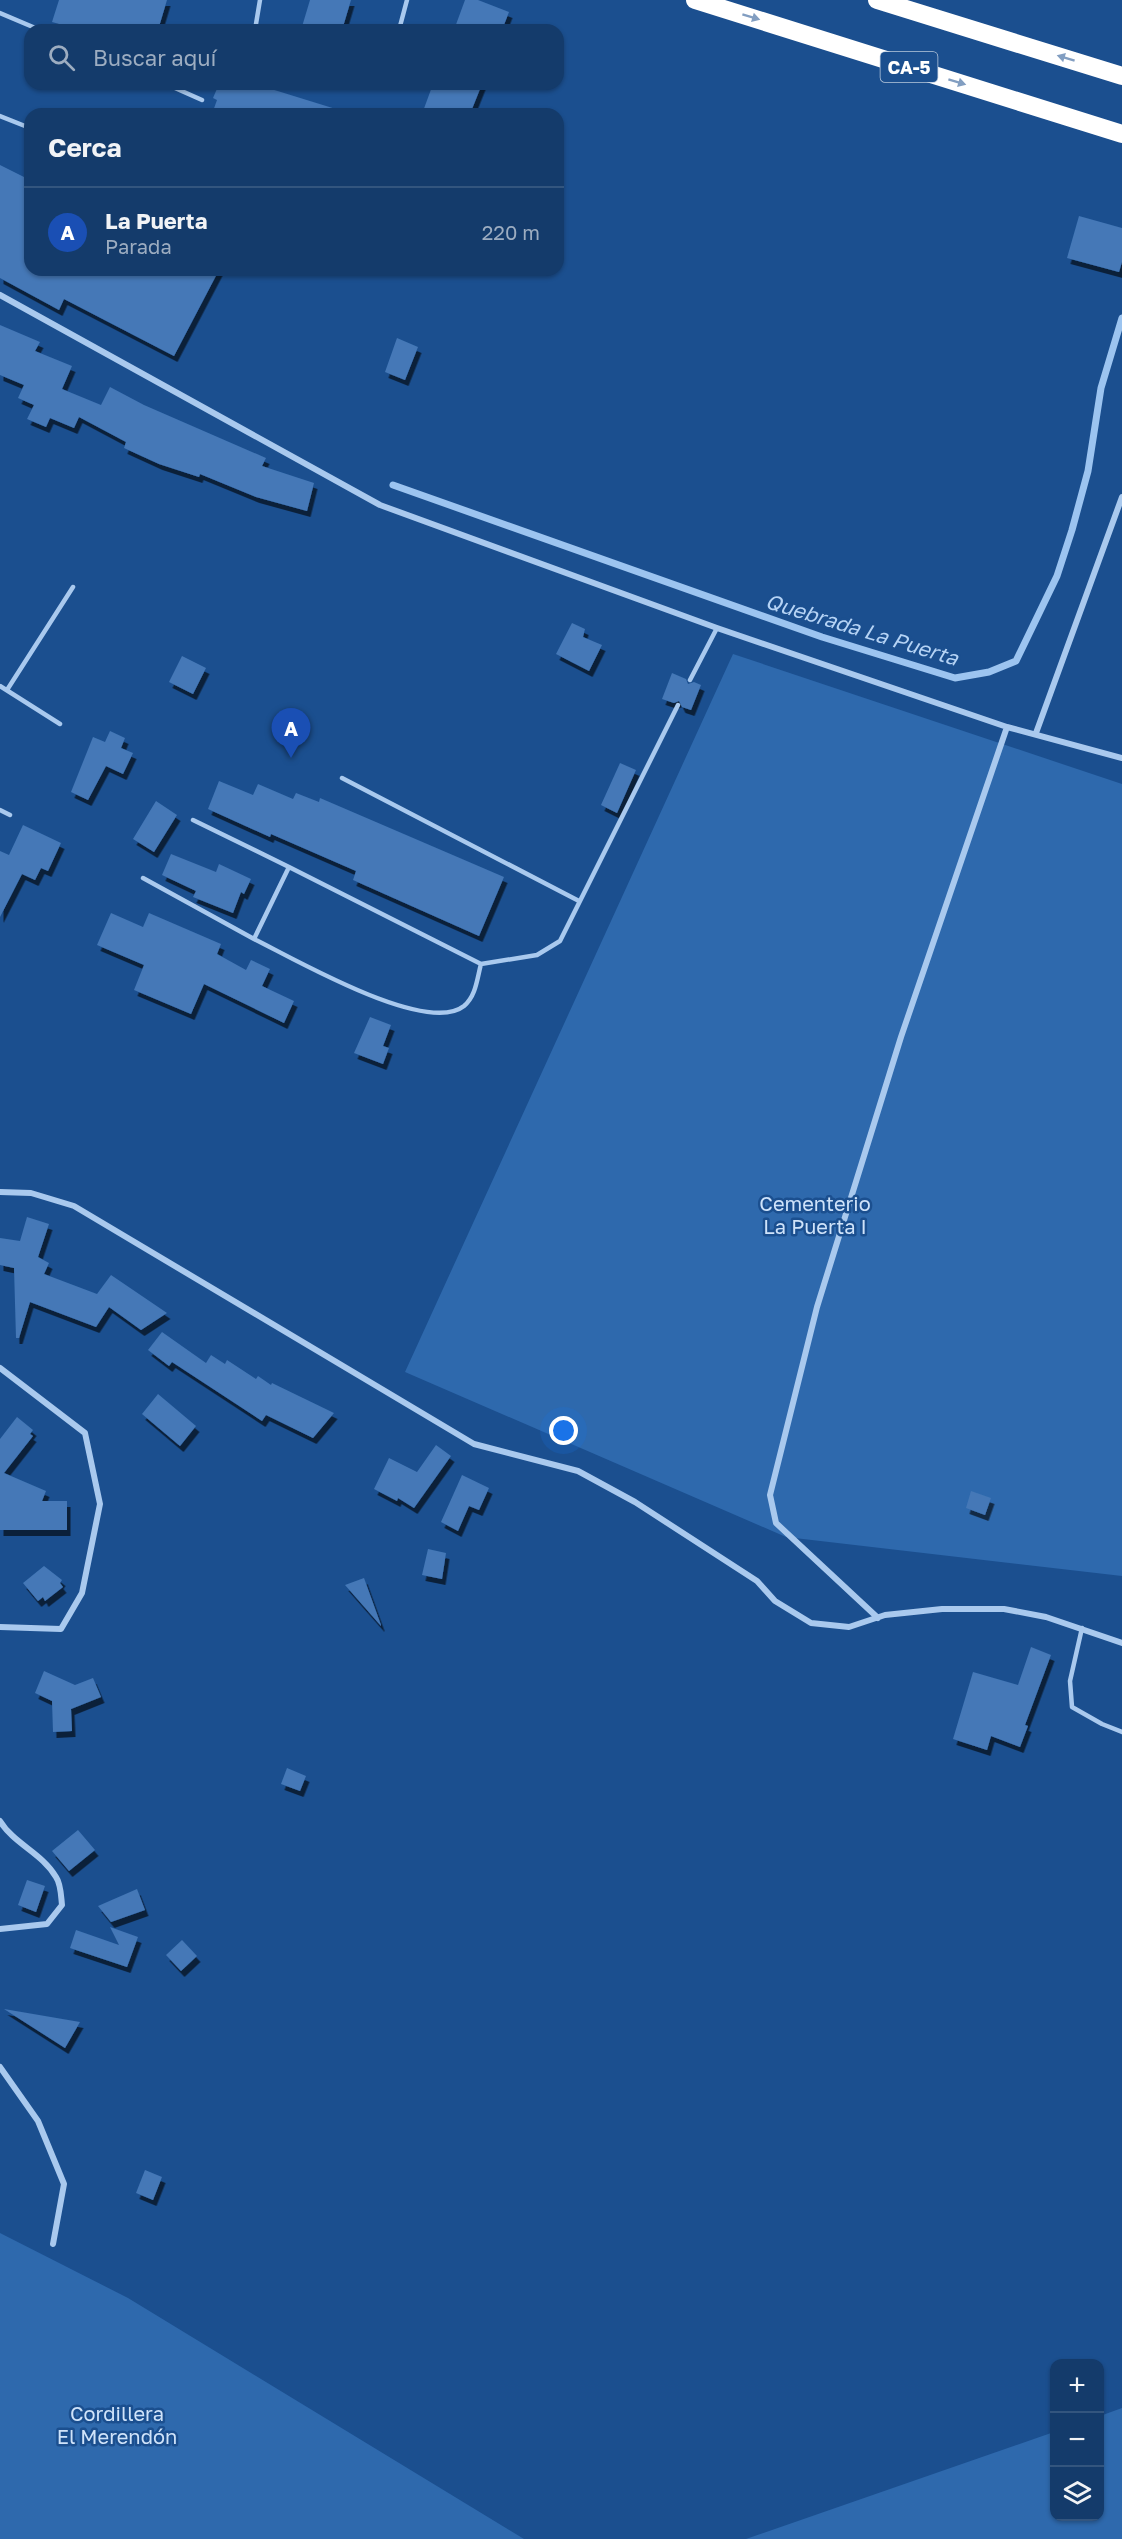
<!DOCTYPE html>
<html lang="es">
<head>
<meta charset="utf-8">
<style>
  body { margin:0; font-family:"Golos Text",sans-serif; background:#214673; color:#f1f3f6 }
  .controls { position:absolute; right:18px; bottom:18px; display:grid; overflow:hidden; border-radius:12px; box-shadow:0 2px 4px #0004 }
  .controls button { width:54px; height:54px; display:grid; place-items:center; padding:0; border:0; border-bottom:2px solid #33557e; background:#143b6b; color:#f1f3f6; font:30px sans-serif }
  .you { position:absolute; left:564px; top:1431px; width:21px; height:21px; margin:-15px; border:4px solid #fff; border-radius:50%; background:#1a73e8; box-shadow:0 0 0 9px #1a73e833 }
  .badge { display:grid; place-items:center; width:39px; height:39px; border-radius:50%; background:#8abfa5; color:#fff; font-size:20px; font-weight:700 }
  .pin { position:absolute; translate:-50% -50px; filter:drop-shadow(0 2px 3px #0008) }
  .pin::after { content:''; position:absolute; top:32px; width:21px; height:18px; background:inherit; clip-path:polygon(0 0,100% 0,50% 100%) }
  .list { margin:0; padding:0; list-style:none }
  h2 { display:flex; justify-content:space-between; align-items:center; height:78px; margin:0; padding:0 24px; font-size:26px }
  h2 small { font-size:20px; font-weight:400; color:#9dadc1 }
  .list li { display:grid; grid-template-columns:39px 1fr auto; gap:18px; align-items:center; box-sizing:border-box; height:90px; padding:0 24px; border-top:2px solid #33557e }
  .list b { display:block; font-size:22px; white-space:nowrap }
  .list p { margin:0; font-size:20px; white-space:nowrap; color:#9dadc1 }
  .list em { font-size:20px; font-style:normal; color:#9dadc1 }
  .icon { flex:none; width:33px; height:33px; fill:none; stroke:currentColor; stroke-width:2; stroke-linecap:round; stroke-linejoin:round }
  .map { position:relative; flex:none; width:1122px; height:2539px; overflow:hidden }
  .search { position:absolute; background:#143b6b; box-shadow:0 2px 4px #0004; left:24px; top:24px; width:540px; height:66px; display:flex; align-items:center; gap:15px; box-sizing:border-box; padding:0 21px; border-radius:18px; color:#9dadc1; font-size:22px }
  .panel { position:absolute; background:#143b6b; box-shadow:0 2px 4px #0004; left:24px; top:108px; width:540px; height:168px; border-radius:18px }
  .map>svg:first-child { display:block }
  .green { fill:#2e69ad }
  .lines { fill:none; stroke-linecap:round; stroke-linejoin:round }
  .stream { stroke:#9cc4f0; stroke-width:7 }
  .building { fill:#4478b7; filter:url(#shadow) }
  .lane { stroke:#a9c9ee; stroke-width:4.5 }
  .street { stroke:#a9c9ee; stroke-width:6 }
  .highway { stroke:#fff; stroke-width:18 }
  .oneway { fill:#829ec1 }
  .labels { text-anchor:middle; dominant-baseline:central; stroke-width:5; stroke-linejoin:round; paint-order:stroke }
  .shield { fill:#1b4f8f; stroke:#bbcadd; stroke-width:1.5 }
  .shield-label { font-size:18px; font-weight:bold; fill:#fff }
  .park-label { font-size:20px; fill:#cfe3fa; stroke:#1b4f8f }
  .water-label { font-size:21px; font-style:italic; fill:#b5d3f5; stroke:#1b4f8f }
</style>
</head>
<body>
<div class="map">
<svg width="1122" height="2539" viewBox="0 0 1122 2539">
  <defs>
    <filter id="shadow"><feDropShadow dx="3.5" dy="6" stdDeviation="0" flood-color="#0009"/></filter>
  </defs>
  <rect width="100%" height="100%" fill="#1b4f8f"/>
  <path class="green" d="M733,654L1122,784V1576L786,1537L405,1372Z
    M0,2233L128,2298L524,2539H0Z
    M1122,2408V2539H746L1054,2432V2516H1100V2416Z"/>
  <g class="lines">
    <path class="stream" d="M393,485L822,637L955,678L989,672L1016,661L1057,576L1072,530L1088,471L1101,388L1122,318"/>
  </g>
  <path class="building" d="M59,0H167L158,30H80L52,22Z
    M310,0H351L342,30H301Z
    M465,0H478L509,12L502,30H454Z
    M219,84H255L339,110L338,114H212L217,100L213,98Z
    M433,84H482L470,114H422Z
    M0,165L30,180V270H219L174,356L64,299L59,310L0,278Z
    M1079,216L1122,228V262L1119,272L1067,258Z
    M0,325L40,342L35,351L72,366L62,389L101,405L110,387L144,405L266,458L262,466L314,483L307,511L256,497L200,474L199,477L159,464L124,448L126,442L79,417L74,428L50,418L46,427L27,419L34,405L18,398L24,385L0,375Z
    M397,338L418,347L405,380L385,372Z
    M572,623L585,629L583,637L602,645L589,671L556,654Z
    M182,656L206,668L193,694L169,682Z
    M672,673L686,679L688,684L694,682L701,685L691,710L682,707L679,701L674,703L662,699Z
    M110,731L125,738L121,748L133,753L123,774L106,766L88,800L71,792L93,737L105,742Z
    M620,763L636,770L617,813L601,805Z
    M219,781L253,795L258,784L293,799L296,793L319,802L320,798L504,877L479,936L353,880L356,871L271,834L270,837L208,809Z
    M156,801L177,815L154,852L133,839Z
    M23,825L61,843L48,871L41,868L35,880L22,874L0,917V851L9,855Z
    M171,854L216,872L219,864L251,879L244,894L241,892L233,913L193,897L196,891L162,875Z
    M111,913L143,927L149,913L221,944L217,954L246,970L251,960L270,969L262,986L294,1001L284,1023L204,984L191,1014L134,990L144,965L97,945Z
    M370,1017L391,1025L383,1046L389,1048L383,1064L354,1053Z
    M27,1217L49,1224L38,1257L49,1263L44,1274L97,1294L111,1275L167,1313L141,1330L109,1307L96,1327L30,1302L19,1338H16L14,1268L0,1265V1238L20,1241Z
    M162,1332L206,1363L211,1355L225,1364L227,1360L256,1379L258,1376L271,1385L272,1383L334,1413L313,1438L266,1415L262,1421L172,1362L169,1366L148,1350Z
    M158,1394L196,1426L180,1446L142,1414Z
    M17,1417L33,1430L30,1434L33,1436L4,1473L46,1491L42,1501H67V1530H0V1439Z
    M436,1445L451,1456L414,1508L398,1498L397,1501L374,1489L389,1458L417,1472Z
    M462,1475L489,1488L479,1510L469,1506L458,1531L441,1522Z
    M971,1491L991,1498L985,1515L966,1508Z
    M428,1549L446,1553L442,1579L422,1575Z
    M44,1566L62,1580L60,1583L63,1587L45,1601L43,1597L38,1601L23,1583Z
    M364,1578L381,1625V1626L345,1585Z
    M1031,1647L1051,1655L1025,1725L1028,1726L1020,1747L991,1736L987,1750L953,1739L973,1672L1018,1685Z
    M44,1671L75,1685L93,1678L101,1697L71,1709L72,1731L53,1732L52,1701L35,1693Z
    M287,1768L306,1776L300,1791L281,1784Z
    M78,1830L95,1850L69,1871L52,1851Z
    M27,1880L45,1886L36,1912L18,1905Z
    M137,1889L145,1910L111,1922L98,1906Z
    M110,1927L138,1937L127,1967L70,1948L76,1930L119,1945Z
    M182,1940L197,1956L181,1971L166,1955Z
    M4,2009L80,2022L65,2048Z
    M145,2170L162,2177L153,2200L136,2193Z"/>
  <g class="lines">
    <path class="lane" d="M0,13L40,30
      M255,30L260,0
      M399,30L407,0
      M166,84L202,100
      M352,84H355
      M0,116L30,128
      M690,680L717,628
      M0,686L60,724
      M7,690L73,587
      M342,778L579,901
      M0,810L10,815
      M193,820L289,867
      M143,878L254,939
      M481,964C477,979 476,996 464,1006C426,1036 293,958 254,939L289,867L481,964L537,955L560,941L678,705
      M1082,1628L1070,1681L1072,1707L1102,1724L1122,1732"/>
    <path class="street" d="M0,295L380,505L717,628L1007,727L1122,758
      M1036,733L1122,497
      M0,1192L31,1193L74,1206L474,1444L578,1471L635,1502L757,1581L775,1601L811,1623L849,1627L885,1615L942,1609H1004L1046,1617L1122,1643
      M0,1368L85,1433L100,1504L82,1593L61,1629L0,1627
      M878,1618L776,1523L770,1495L817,1307L901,1037L1007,727
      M0,1821C14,1844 42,1853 56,1877C61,1884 61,1896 62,1905L47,1924L0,1929
      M0,2067L38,2121L64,2184L53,2244"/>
    <path class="highway" d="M695,0L1122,134
      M877,0L1122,76"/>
  </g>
  <defs><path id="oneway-solid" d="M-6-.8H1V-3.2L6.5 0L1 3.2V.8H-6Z" transform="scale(1.5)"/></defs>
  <g class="oneway">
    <use href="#oneway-solid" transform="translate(751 17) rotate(17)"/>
    <use href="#oneway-solid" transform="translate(1066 58) rotate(-163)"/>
    <use href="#oneway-solid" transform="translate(957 82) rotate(17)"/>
  </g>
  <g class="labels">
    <rect class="shield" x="880.5" y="52" width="57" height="30" rx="4.5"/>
    <g class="shield-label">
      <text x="909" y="67">CA-5</text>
    </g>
    <g class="park-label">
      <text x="815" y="1203">Cementerio<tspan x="815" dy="23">La Puerta I</tspan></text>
      <text x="117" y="2413">Cordillera<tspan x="117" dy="23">El Merendón</tspan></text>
    </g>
    <g class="water-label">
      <text transform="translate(862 629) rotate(17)">Quebrada La Puerta</text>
    </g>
  </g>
</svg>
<div class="controls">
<button>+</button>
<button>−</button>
<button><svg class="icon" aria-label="layers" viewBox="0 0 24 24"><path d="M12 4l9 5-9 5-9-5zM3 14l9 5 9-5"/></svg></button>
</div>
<div class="you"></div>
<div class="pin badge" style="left:291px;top:758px;background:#1a4fb4">A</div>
<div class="search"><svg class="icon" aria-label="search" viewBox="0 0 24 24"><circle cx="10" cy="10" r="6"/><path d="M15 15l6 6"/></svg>Buscar aquí</div>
<section class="panel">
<h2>Cerca<small></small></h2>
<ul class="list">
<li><span class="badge" style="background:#1a4fb4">A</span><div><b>La Puerta</b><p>Parada</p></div><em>220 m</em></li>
</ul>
</section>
</div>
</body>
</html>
